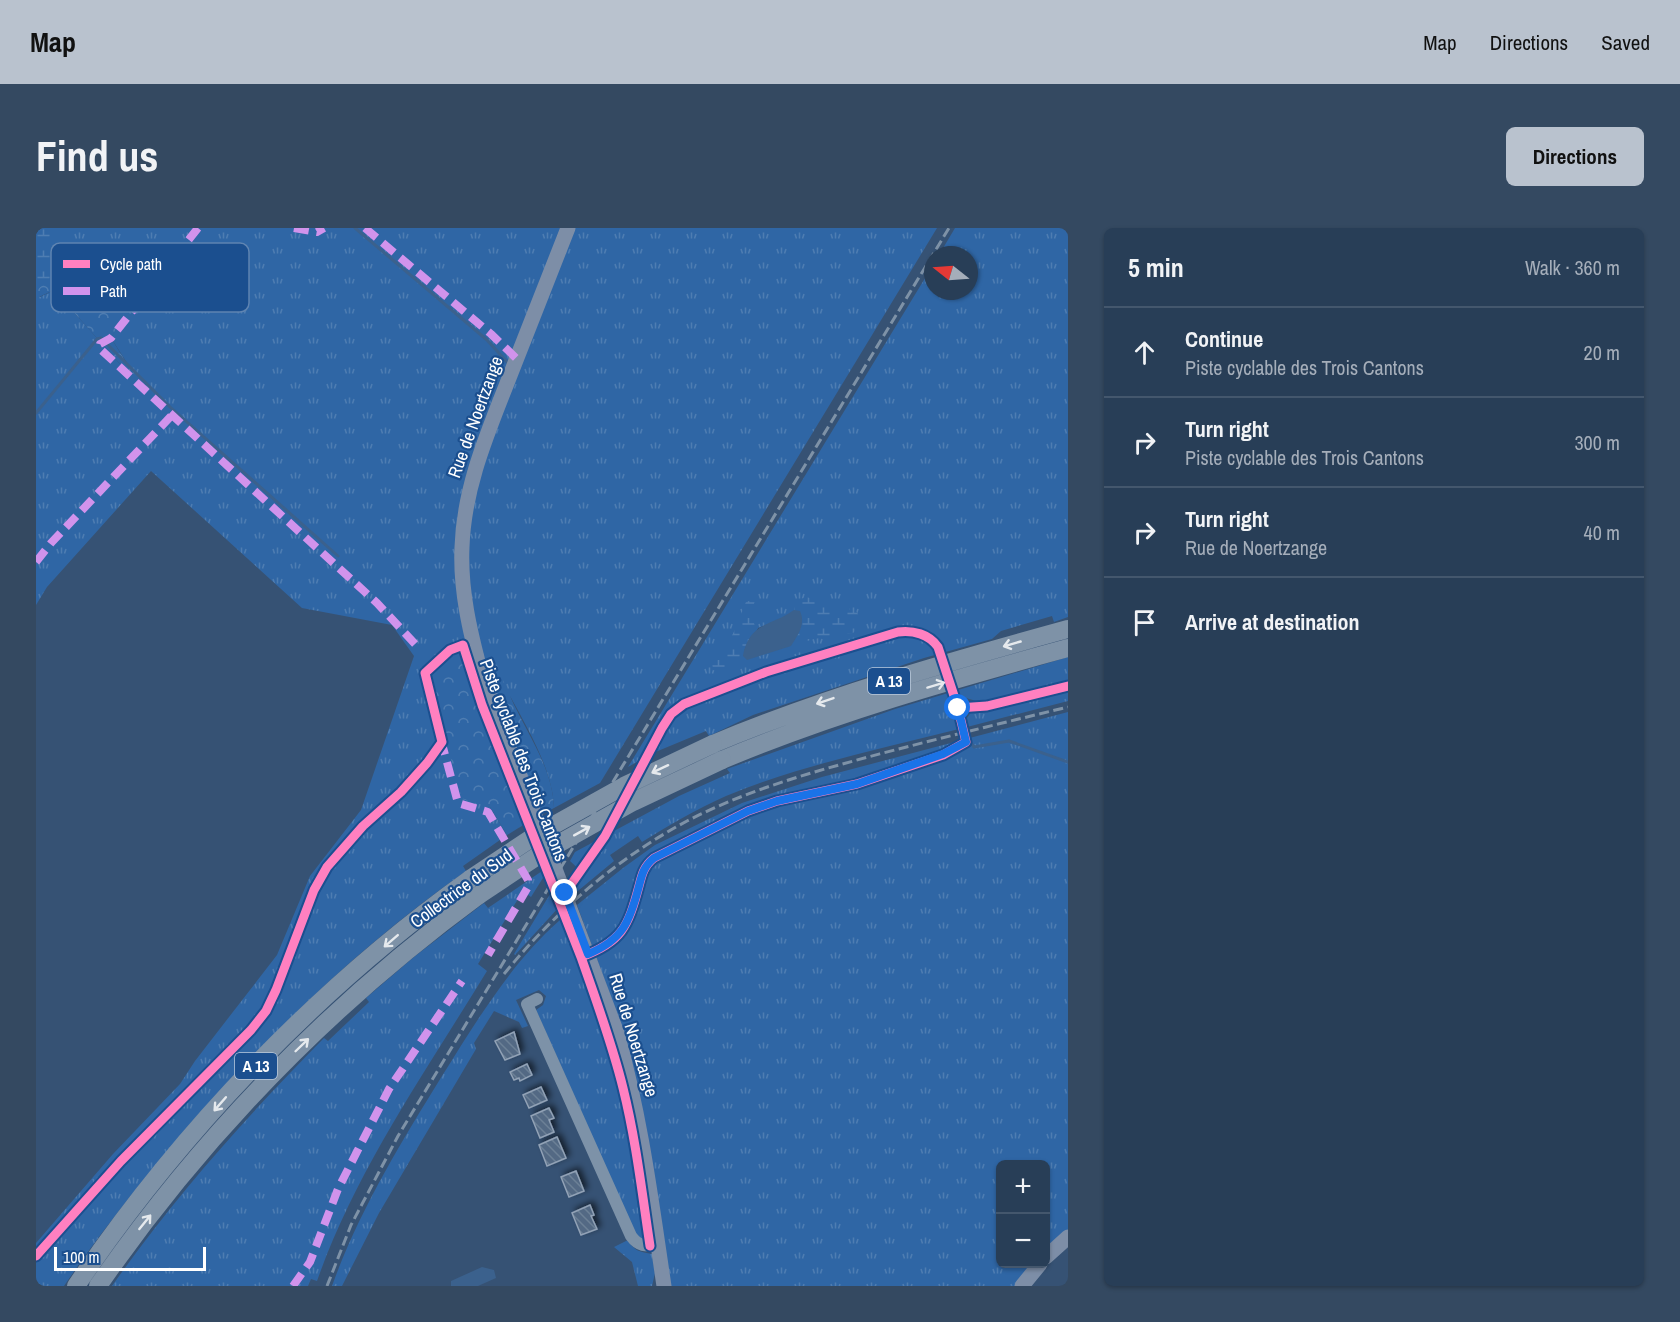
<!DOCTYPE html>
<html lang="en">
<head>
<meta charset="utf-8">
<style>
  body { margin:0; font-family:"Archivo Narrow",sans-serif; background:#344961; color:#f1f3f6 }
  .controls { position:absolute; right:18px; bottom:18px; display:grid; overflow:hidden; border-radius:9px; box-shadow:0 2px 4px #0004 }
  .controls button { width:54px; height:54px; display:grid; place-items:center; padding:0; border:0; border-bottom:2px solid #44576d; background:#283e57; color:#f1f3f6; font:30px sans-serif }
  .compass { position:absolute; left:888px; top:18px; width:54px; height:54px; border-radius:50%; background:#283e57; box-shadow:0 2px 4px #0004; rotate:287deg }
  .scale { position:absolute; left:18px; bottom:15px; width:152px; box-sizing:border-box; padding-left:6px; border:3px solid #fff; border-top:0; font-size:16px; line-height:21px; white-space:nowrap; color:#fff; -webkit-text-stroke:4px #1b4f8f; paint-order:stroke }
  .stop { position:absolute; width:18px; height:18px; margin:-14px; border:4px solid #1a73e8; border-radius:50%; background:#fff }
  .stop.end { background:#1a73e8; border-color:#fff; box-shadow:0 2px 6px #0008 }
  .list { margin:0; padding:0; list-style:none }
  h2 { display:flex; justify-content:space-between; align-items:center; height:78px; margin:0; padding:0 24px; font-size:26px }
  h2 small { font-size:20px; font-weight:400; color:#a5aeba }
  .list li { display:grid; grid-template-columns:39px 1fr auto; gap:18px; align-items:center; box-sizing:border-box; height:90px; padding:0 24px; border-top:2px solid #44576d }
  .list b { display:block; font-size:22px; white-space:nowrap }
  .list p { margin:0; font-size:20px; white-space:nowrap; color:#a5aeba }
  .list em { font-size:20px; font-style:normal; color:#a5aeba }
  .icon { flex:none; width:33px; height:33px; fill:none; stroke:currentColor; stroke-width:2; stroke-linecap:round; stroke-linejoin:round }
  .map { position:relative; flex:none; width:1032px; height:1058px; overflow:hidden; border-radius:9px }
  header { display:flex; align-items:center; gap:36px; box-sizing:border-box; height:84px; padding:0 30px; background:#b9c2ce; color:#111 }
  header strong { font-size:28px }
  nav { display:flex; gap:33px; margin-inline-start:auto; font-size:21px }
  .intro { display:flex; align-items:center; justify-content:space-between; box-sizing:border-box; height:144px; padding:0 36px }
  h1 { margin:0; font-size:42px }
  .button { padding:15px 27px; border-radius:9px; background:#b9c2ce; color:#111; font-size:21px; font-weight:700 }
  main { display:flex; gap:36px; padding:0 36px }
  aside { flex:1; background:#283e57; border-radius:9px; box-shadow:0 2px 4px #0004 }
  .map>svg:first-child { display:block }
  .grass { fill:url(#grass-tufts); fill-rule:evenodd }
  .forest { fill:url(#forest-crowns) }
  .wetland { fill:url(#wetland-marsh) }
  .water { fill:#3b618d }
  .lines { fill:none; stroke-linecap:round; stroke-linejoin:round }
  .stream { stroke:#3b618d; stroke-width:3 }
  .building { fill:url(#building-back-hatch); stroke:#92a2b6; stroke-width:1.5; filter:url(#shadow) }
  .minor { stroke:#7d92a8; stroke-width:12 }
  .major { stroke:#7d8ea7; stroke-width:15 }
  .highway { stroke:#7e92a7; stroke-width:18 }
  .rail { stroke:#7e92a7; stroke-width:3; stroke-dasharray:10 4.5; stroke-linecap:butt }
  .highway-bridge { stroke:#7e92a7; stroke-width:18 }
  .quiet { stroke:#d193ec; stroke-width:8; stroke-dasharray:15 8; stroke-linecap:butt }
  .cycleway-casing { stroke:#1b4f8f; stroke-width:13 }
  .cycleway { stroke:#ff80c0; stroke-width:9 }
  .oneway { stroke:#e5e9ed }
  .route { stroke:#1a73e8; stroke-width:8 }
  .labels { text-anchor:middle; dominant-baseline:central; stroke-width:4.5; stroke-linejoin:round; paint-order:stroke }
  .shield { fill:#1b4f8f; stroke:#bbcadd; stroke-width:1.5 }
  .shield-label { font-size:16px; font-weight:bold; fill:#fff }
  .street-label { font-size:18px; fill:#fff; stroke:#1b4f8f }
  .key { fill:#1b4f8f; stroke:#5f84b1; stroke-width:1.5 }
  .key-label { font-size:16px; fill:#fff }
</style>
</head>
<body>
<header>
<strong>Map</strong>
<nav><a>Map</a><a>Directions</a><a>Saved</a></nav>
</header>
<div class="intro"><h1>Find us</h1><a class="button">Directions</a></div>
<main>
<div class="map">
<svg width="1032" height="1058" viewBox="0 0 1032 1058">
  <defs>
    <pattern id="grass-tufts" width="24" height="20" patternUnits="userSpaceOnUse" patternTransform="scale(1.5)"><rect width="24" height="20" fill="#2f66a5"/><path d="M3 7l-1-3M5 7V3M7 7l1-3M15 17l-1-3M17 17v-4M19 17l1-3" fill="none" stroke="#4e7db2"/></pattern>
    <pattern id="forest-crowns" width="20" height="18" patternUnits="userSpaceOnUse" patternTransform="scale(1.5)"><rect width="20" height="18" fill="#2f66a5"/><path d="M2 6a3 3 0 1 1 6 0M12 15a3 3 0 1 1 6 0" fill="none" stroke="#4e7db2"/></pattern>
    <pattern id="wetland-marsh" width="20" height="14" patternUnits="userSpaceOnUse" patternTransform="scale(1.5)"><rect width="20" height="14" fill="#2f66a5"/><path d="M1 5h8M5 5V1M11 12h8M15 12V8" fill="none" stroke="#4e7db2"/></pattern>
    <pattern id="building-back-hatch" width="6" height="6" patternUnits="userSpaceOnUse" patternTransform="scale(1.5)"><rect width="6" height="6" fill="#526984"/><path d="M-1 5l2 2M0 0l6 6M5-1l2 2" fill="none" stroke="#6c8096"/></pattern>
    <filter id="shadow"><feDropShadow dx="3.5" dy="-3.5" stdDeviation="3" flood-color="#0009"/></filter>
  </defs>
  <rect width="100%" height="100%" fill="#365274"/>
  <path class="grass" d="M0,0H901L564,555L518,580C517,543 492,501 474,468L505,587L492,594L446,477L427,422L415,426L454,579L471,607L427,638L430,643C327,715 236,803 153,897C109,949 66,1002 28,1058H0V1015L77,926L144,856L159,833L241,727L274,648L325,582L378,428L356,397L266,380L115,243L11,359L0,377V65L4,69L18,62L92,145L95,141L75,110L84,94L23,42Z
    M919,0H1032V389L1018,394L1016,388L965,403L956,411L888,430L717,487L673,508L670,503L617,525L592,539L897,37V63H933V27H903ZM758,382L708,422L722,400L748,390Z
    M1032,429V473L931,499V490L936,483L961,479L923,468L913,471L923,501C845,521 765,537 690,568C661,581 633,597 606,614L602,608L574,627L578,633L537,667L536,664L548,646L534,633L539,624L643,568L694,545L691,541L859,481Z
    M1032,484V1003L1010,1024V936H964V1036H999L981,1058H634L577,775L541,677L587,640L619,617L706,575L786,549Z
    M509,641L510,645L495,669L487,663L442,736L451,743C390,843 320,942 281,1053L275,1051L272,1058H76C139,968 211,888 288,810L292,813L333,774L330,770L378,729L448,675L452,680Z
    M517,661L524,678L479,727L478,726Z
    M524,692L529,693L569,808L585,861L612,1012L605,1011L600,1007L500,782L507,777L510,768L503,762L480,772L492,798L486,800L483,794L458,783L438,815L440,821L343,985L306,1058H296C323,983 364,916 406,848C440,794 475,735 524,692Z
    M592,1012C598,1023 604,1024 616,1026L619,1045L616,1058H602L596,1034L578,1019Z"/>
  <path class="forest" d="M0,0H18L23,42L30,44L85,94L75,110L95,142L92,145L18,62L3,69L0,68Z
    M453,415C460,433 466,451 474,468C490,504 517,540 518,580L505,587L443,419Z
    M427,422L446,477L492,594L471,607L454,579L426,571L392,448L415,426Z"/>
  <path class="wetland" d="M0,0H18L23,42L0,63Z
    M770,369L820,383L824,390L822,400L817,405L778,411L755,418L765,401L764,383L758,382L759,374Z
    M716,372L719,374C713,384 713,391 722,400L708,422V428L711,432L683,444L677,442L676,437L680,425C696,419 703,389 710,374Z"/>
  <path class="water" d="M758,382L764,383C770,396 762,407 755,418L711,432L707,428C713,394 736,398 758,382Z
    M446,1039L458,1042L460,1050L442,1058H415V1053Z"/>
  <g class="lines">
    <path class="stream" d="M319,0L451,112L472,135
      M0,185L61,111L65,110L134,179L302,328
      M935,515L938,519L973,513L1032,534"/>
  </g>
  <path class="building" d="M478,804L484,826L469,832L459,813Z
    M491,836L496,847L484,853L483,850L478,852L474,844Z
    M505,859L511,872L493,880L487,867Z
    M513,880L518,890L513,892L518,904L504,910L495,888Z
    M521,909L530,930L511,938L503,917Z
    M540,943L548,963L533,969L525,949Z
    M554,977L558,987L555,988L561,1001L545,1007L536,985Z"/>
  <g class="lines">
    <path class="minor" d="M501,771L491,776L595,1008C603,1019 610,1018 622,1017"/>
    <path class="major" d="M532,0C513,48 494,97 475,145C453,202 428,257 426,319C424,362 434,404 445,445L581,805C605,890 615,971 628,1058
      M1010,1029L1032,1009
      M986,1058L1004,1036"/>
    <path class="highway" d="M677,516C792,468 912,434 1032,401
      M686,532C798,485 915,452 1032,420
      M40,1058C145,903 282,760 434,651
      M62,1058C166,908 296,775 443,667"/>
    <path class="rail" d="M468,746C519,684 580,631 651,593C713,561 780,543 847,525C909,509 970,494 1032,479
      M291,1058L315,997L362,908L913,0"/>
    <path class="highway-bridge" d="M434,651L500,607L588,558L677,516
      M443,667L506,625L597,574L686,532"/>
    <path class="quiet" d="M162,0L75,110L64,116L63,120L341,375L381,418
      M258,0L281,4L288,0
      M329,0L455,106L481,131
      M0,334L15,315L137,186
      M405,512L422,575L452,584L492,652V659L452,727
      M257,1058L274,1034L302,961L353,861L426,753"/>
    <g class="cycleway-casing">
      <path id="cycleway" d="M922,480L951,478L1032,458
        M545,729C560,772 576,815 587,860C600,912 606,965 614,1018
        M0,1028L85,933L215,802L230,783L240,762L278,662L291,639L327,598L365,564L391,535L406,514L389,445L414,422L427,417L446,477L545,729C586,714 592,699 603,658C606,646 608,638 618,630L712,583L741,573L821,556L907,527L930,514L922,480L902,419C893,406 877,402 862,404L730,444L648,476L635,486L626,500L569,608L529,665"/>
    </g>
    <use href="#cycleway" class="cycleway"/>
  </g>
  <defs><path id="oneway-shaft" d="M-6 0H5M1.5-3L5.5 0L1.5 3" fill="none" stroke-width="1.6" stroke-linecap="round" stroke-linejoin="round" transform="scale(1.5)"/></defs>
  <g class="oneway">
    <use href="#oneway-shaft" transform="translate(976 416) rotate(164)"/>
    <use href="#oneway-shaft" transform="translate(900 457) rotate(-17)"/>
    <use href="#oneway-shaft" transform="translate(789 473) rotate(161)"/>
    <use href="#oneway-shaft" transform="translate(624 541) rotate(155)"/>
    <use href="#oneway-shaft" transform="translate(546 603) rotate(-29)"/>
    <use href="#oneway-shaft" transform="translate(355 713) rotate(139)"/>
    <use href="#oneway-shaft" transform="translate(266 817) rotate(-44)"/>
    <use href="#oneway-shaft" transform="translate(184 876) rotate(131)"/>
    <use href="#oneway-shaft" transform="translate(109 994) rotate(-51)"/>
  </g>
  <g class="lines">
    <path class="route" d="M529,665L552,726C587,712 594,693 603,658C606,646 608,638 618,630L712,583L741,573L821,556L907,526L930,514L922,480"/>
  </g>
  <g class="labels">
    <g class="shield">
      <rect x="832" y="440" width="42" height="26" rx="4.5"/>
      <rect x="199" y="825" width="42" height="26" rx="4.5"/>
    </g>
    <g class="shield-label">
      <text x="853" y="453">A 13</text>
      <text x="220" y="838">A 13</text>
    </g>
    <g class="street-label">
      <text transform="translate(439 189) rotate(-70)">Rue de Noertzange</text>
      <text transform="translate(488 532) rotate(69)">Piste cyclable des Trois Cantons</text>
      <text transform="translate(425 660) rotate(-36)">Collectrice du Sud</text>
      <text transform="translate(598 807) rotate(73)">Rue de Noertzange</text>
    </g>
  </g>
  <rect x="15" y="15" width="198" height="69" rx="9" class="key"/>
  <rect x="27" y="32" width="27" height="8" fill="#ff80c0"/>
  <rect x="27" y="59" width="27" height="8" fill="#d193ec"/>
  <g class="key-label">
    <text x="64" y="42">Cycle path</text>
    <text x="64" y="69">Path</text>
  </g>
</svg>
<div class="controls">
<button>+</button>
<button>−</button>
</div>
<svg class="compass" viewBox="-18 -18 36 36"><path d="M0-13l5 13h-10z" fill="#e53935"/><path d="M0 13l5-13h-10z" fill="#a5aeba"/></svg>
<div class="scale">100 m</div>
<div class="stop" style="left:922px;top:480px"></div>
<div class="stop end" style="left:529px;top:665px"></div>
</div>
<aside>
<h2>5 min<small>Walk · 360 m</small></h2>
<ul class="list">
<li><svg class="icon" aria-label="ahead" viewBox="0 0 24 24"><path d="M12 20V5M6 11l6-6 6 6"/></svg><div><b>Continue</b><p>Piste cyclable des Trois Cantons</p></div><em>20 m</em></li>
<li><svg class="icon" aria-label="right" viewBox="0 0 24 24"><path d="M7 20v-9h11M14 6l5 5-5 5"/></svg><div><b>Turn right</b><p>Piste cyclable des Trois Cantons</p></div><em>300 m</em></li>
<li><svg class="icon" aria-label="right" viewBox="0 0 24 24"><path d="M7 20v-9h11M14 6l5 5-5 5"/></svg><div><b>Turn right</b><p>Rue de Noertzange</p></div><em>40 m</em></li>
<li><svg class="icon" aria-label="arrive" viewBox="0 0 24 24"><path d="M6 21V4h12l-3 4 3 4H6"/></svg><div><b>Arrive at destination</b></div></li>
</ul>
</aside>
</main>
</body>
</html>
